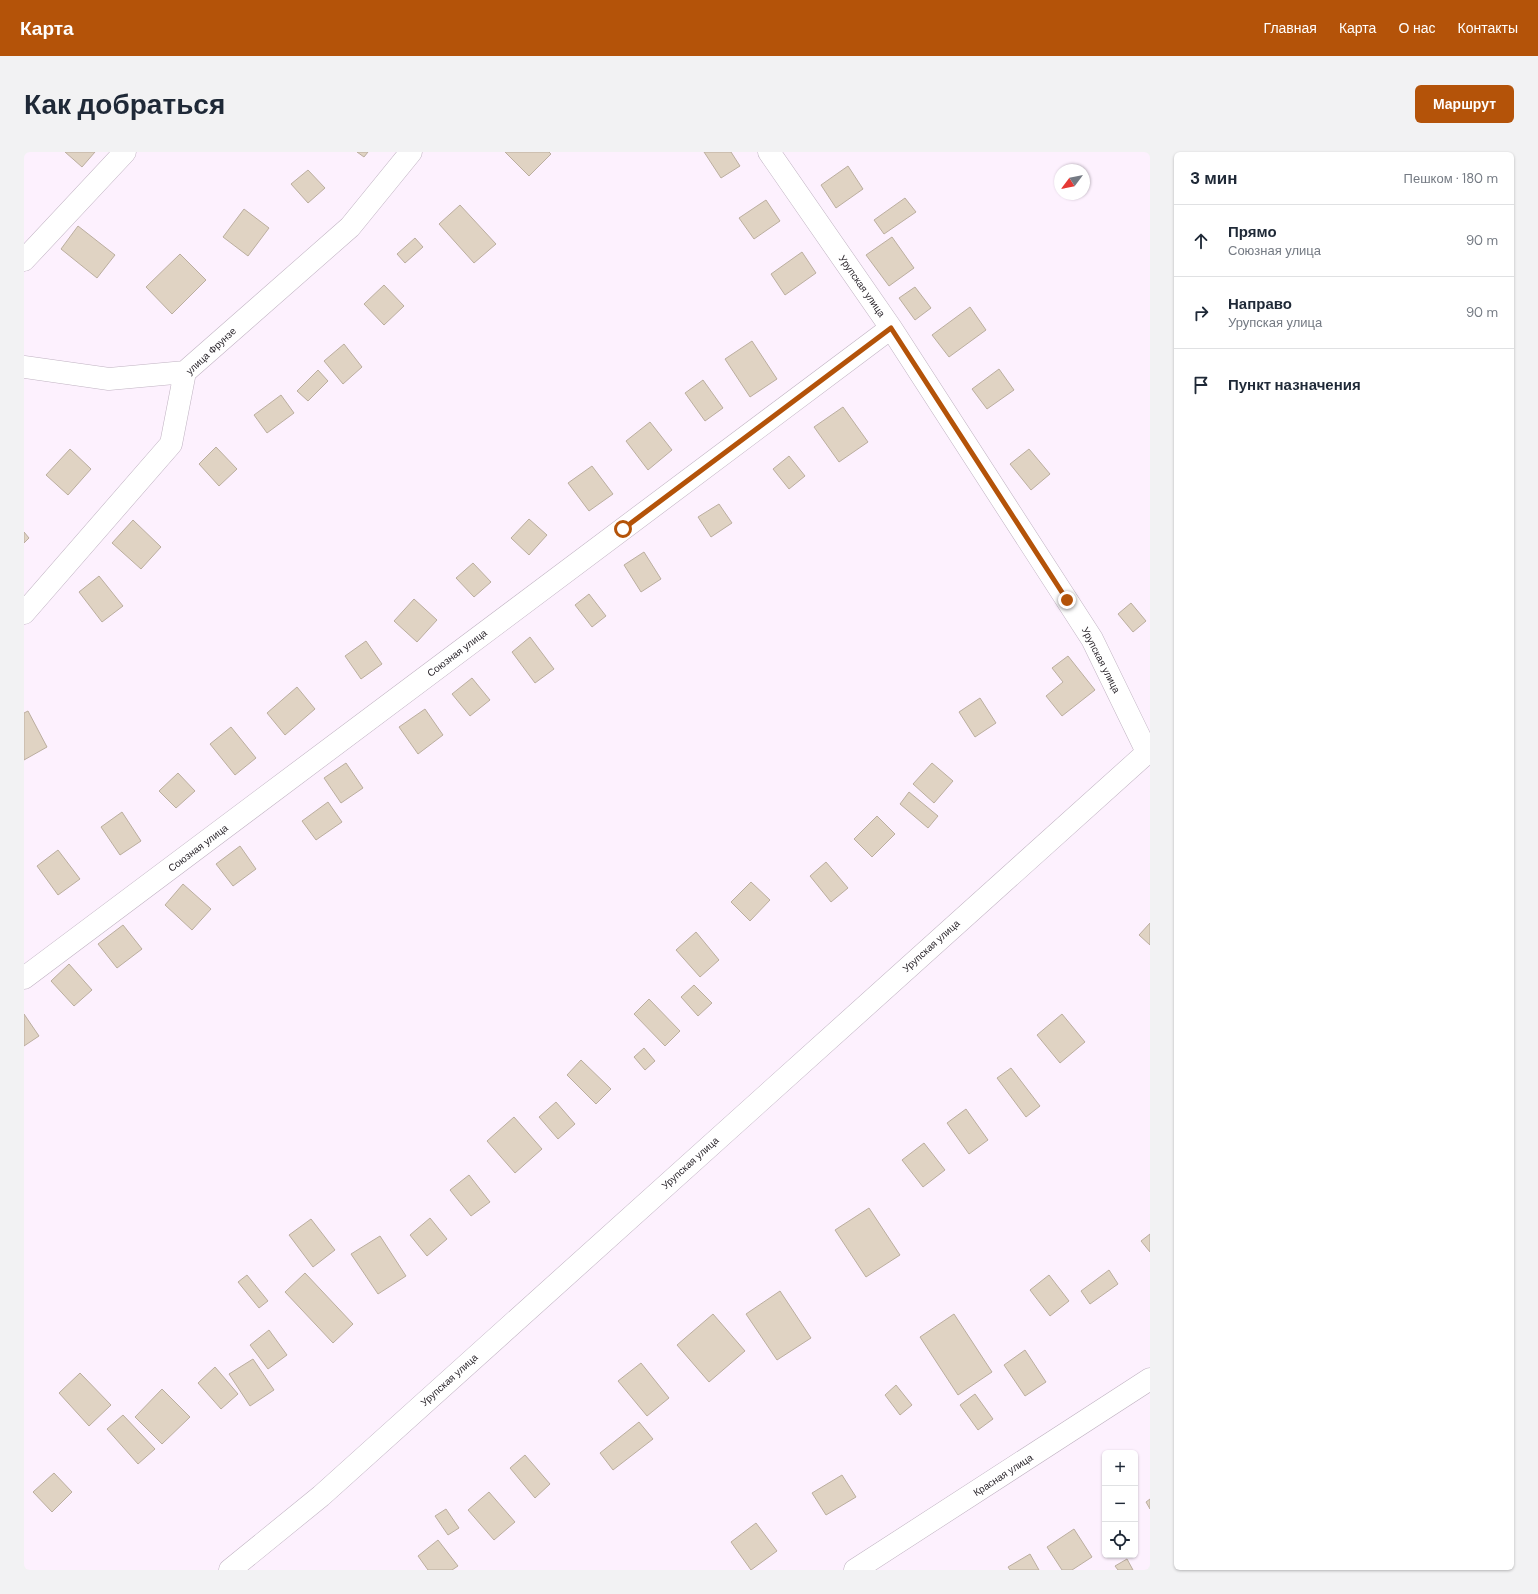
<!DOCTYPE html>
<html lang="ru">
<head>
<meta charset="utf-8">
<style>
  body { margin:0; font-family:"DM Sans",sans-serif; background:#f2f2f3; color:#1f2937 }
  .controls { position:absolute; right:12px; bottom:12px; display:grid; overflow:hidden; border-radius:6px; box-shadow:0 1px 3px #0004 }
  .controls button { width:36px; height:36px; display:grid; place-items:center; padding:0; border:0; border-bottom:1px solid #e0e1e3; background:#fff; color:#1f2937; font:20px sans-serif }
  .compass { position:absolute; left:1030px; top:12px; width:36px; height:36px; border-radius:50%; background:#fff; box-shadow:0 1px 3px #0004; rotate:238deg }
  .stop { position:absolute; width:12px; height:12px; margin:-9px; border:3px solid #b45309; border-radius:50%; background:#fff }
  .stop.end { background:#b45309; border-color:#fff; box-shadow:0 1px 4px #0008 }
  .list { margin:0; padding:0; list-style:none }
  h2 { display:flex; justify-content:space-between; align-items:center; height:52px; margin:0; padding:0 16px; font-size:17px }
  h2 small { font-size:13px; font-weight:400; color:#747a83 }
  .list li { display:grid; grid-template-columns:26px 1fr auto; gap:12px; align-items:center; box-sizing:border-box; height:72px; padding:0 16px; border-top:1px solid #e0e1e3 }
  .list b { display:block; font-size:15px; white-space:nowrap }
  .list p { margin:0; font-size:13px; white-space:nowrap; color:#747a83 }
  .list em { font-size:13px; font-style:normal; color:#747a83 }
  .icon { flex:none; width:22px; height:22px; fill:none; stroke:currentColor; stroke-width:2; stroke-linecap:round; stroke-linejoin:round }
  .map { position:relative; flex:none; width:1126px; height:1418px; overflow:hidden; border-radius:6px }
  header { display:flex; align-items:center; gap:24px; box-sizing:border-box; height:56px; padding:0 20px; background:#b45309; color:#fff }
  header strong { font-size:19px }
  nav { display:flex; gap:22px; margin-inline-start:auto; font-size:14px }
  .intro { display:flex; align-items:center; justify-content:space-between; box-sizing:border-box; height:96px; padding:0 24px }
  h1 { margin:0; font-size:28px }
  .button { padding:10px 18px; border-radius:6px; background:#b45309; color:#fff; font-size:14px; font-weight:700 }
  main { display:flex; gap:24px; padding:0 24px }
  aside { flex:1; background:#fff; border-radius:6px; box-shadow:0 1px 3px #0004 }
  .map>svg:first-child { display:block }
  .building { fill:#e0d3c3; stroke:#bbae9f }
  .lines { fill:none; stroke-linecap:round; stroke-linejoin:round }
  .street-casing { stroke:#c0b3c2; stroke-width:23 }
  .secondary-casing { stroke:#c0b3c2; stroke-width:23 }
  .street { stroke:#fff; stroke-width:22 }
  .secondary { stroke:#fff; stroke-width:22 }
  .route { stroke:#b45309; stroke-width:5 }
  .labels { text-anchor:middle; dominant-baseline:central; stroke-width:4; stroke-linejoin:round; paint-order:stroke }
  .street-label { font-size:10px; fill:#2c272d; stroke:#fff }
</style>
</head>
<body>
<header>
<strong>Карта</strong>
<nav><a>Главная</a><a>Карта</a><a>О нас</a><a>Контакты</a></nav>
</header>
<div class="intro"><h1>Как добраться</h1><a class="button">Маршрут</a></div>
<main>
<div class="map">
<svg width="1126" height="1418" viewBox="0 0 1126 1418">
  <rect width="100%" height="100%" fill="#fdf1fe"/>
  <path class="building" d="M41,0H71L58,15Z
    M333,0H344L340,5Z
    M481,0H525L527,2L505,24Z
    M680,0H707L716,14L697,26Z
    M824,14L839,37L812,56L797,33Z
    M284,18L301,36L284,51L267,32Z
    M881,46L892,60L860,82L850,68Z
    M742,48L756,69L730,87L715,66Z
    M436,53L472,92L450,111L415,72Z
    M220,57L245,76L224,104L199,85Z
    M54,74L91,103L73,126L37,97Z
    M868,85L890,116L865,134L842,103Z
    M391,86L399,95L381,111L373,102Z
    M778,100L792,121L761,143L747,122Z
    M156,102L182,128L148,162L122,135Z
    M360,133L380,154L360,173L340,152Z
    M891,135L907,156L891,168L875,146Z
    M946,155L962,178L925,205L908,183Z
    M728,189L753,227L726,245L701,207Z
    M320,192L338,215L319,232L300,209Z
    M975,217L990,238L963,257L948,237Z
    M294,218L304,229L284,249L273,239Z
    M679,228L699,256L681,269L661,241Z
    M257,243L270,261L243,281L230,263Z
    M819,255L844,290L815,310L790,275Z
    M626,270L648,298L624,318L602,289Z
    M192,295L213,317L195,334L175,312Z
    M46,297L67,317L44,343L22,323Z
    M1005,297L1026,322L1007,338L986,312Z
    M765,304L781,324L765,337L749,317Z
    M568,314L589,342L565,359L544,331Z
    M695,352L708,371L687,385L674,365Z
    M505,367L523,383L505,403L487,386Z
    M109,368L137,395L117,417L88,391Z
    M0,380L5,386L0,391Z
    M620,400L637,427L617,440L600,413Z
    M449,411L467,430L450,445L432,426Z
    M75,424L99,454L78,470L55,440Z
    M565,442L582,464L568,475L551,453Z
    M390,447L413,468L393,490L370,469Z
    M1107,451L1122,469L1109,480L1094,462Z
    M506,485L530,517L511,531L488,500Z
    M342,489L358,512L337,527L321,504Z
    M1044,504L1071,538L1038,564L1022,544L1039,530L1028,516Z
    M448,526L466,548L446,564L428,542Z
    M273,535L291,557L261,583L243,561Z
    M956,546L972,571L951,585L935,560Z
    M401,557L419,583L394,602L375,575Z
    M4,559L23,595L0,608V561Z
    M207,575L232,606L211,623L186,592Z
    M322,611L339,636L317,651L300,626Z
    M908,611L929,629L910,651L889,632Z
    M154,621L171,639L152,656L135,639Z
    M885,640L914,664L904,676L876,652Z
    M304,650L318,670L292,688L278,669Z
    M98,660L117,689L96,703L77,675Z
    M853,664L871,682L848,705L830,687Z
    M216,694L232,717L209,734L192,712Z
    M34,698L56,727L34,743L13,714Z
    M802,710L824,736L807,750L786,724Z
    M727,730L746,748L726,769L707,750Z
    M159,732L187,757L168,778L141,753Z
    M1126,771V793L1115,783Z
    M99,773L118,797L93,816L74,792Z
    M672,780L695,808L676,825L652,798Z
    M45,812L68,838L50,854L27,829Z
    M670,833L688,851L674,864L657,845Z
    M625,847L656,879L641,894L610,862Z
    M0,862L15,884L0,894Z
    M1038,862L1061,890L1036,911L1013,883Z
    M620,896L631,909L621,918L610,905Z
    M557,908L587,937L572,952L543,923Z
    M987,916L1016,954L1002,965L973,926Z
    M532,950L551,972L534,987L515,965Z
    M942,957L964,988L945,1002L923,971Z
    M490,965L518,997L491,1021L463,989Z
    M900,991L921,1018L899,1035L878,1008Z
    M445,1023L466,1050L447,1064L426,1038Z
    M845,1056L876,1103L842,1125L811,1078Z
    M406,1066L423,1087L403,1104L386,1083Z
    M287,1067L311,1098L289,1115L265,1083Z
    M1126,1082V1100L1117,1089Z
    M356,1084L382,1124L354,1142L327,1102Z
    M1085,1118L1094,1132L1066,1152L1057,1139Z
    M281,1121L329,1172L309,1191L261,1140Z
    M223,1123L244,1149L235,1156L214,1130Z
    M1025,1123L1045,1149L1026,1164L1006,1138Z
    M756,1139L787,1186L753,1208L722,1162Z
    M689,1162L721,1199L685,1230L653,1193Z
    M930,1162L968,1220L934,1243L896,1185Z
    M245,1178L263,1203L244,1217L226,1193Z
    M1001,1198L1022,1230L1001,1244L980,1213Z
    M229,1207L250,1238L226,1254L205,1222Z
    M617,1211L645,1246L623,1264L594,1229Z
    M191,1215L214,1242L197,1257L174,1231Z
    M56,1221L87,1253L65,1274L35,1241Z
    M872,1233L888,1253L876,1263L861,1243Z
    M138,1237L166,1265L138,1292L111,1265Z
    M951,1242L969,1267L954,1278L936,1253Z
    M99,1263L131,1297L114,1312L83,1277Z
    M615,1270L629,1287L589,1318L576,1301Z
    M501,1303L526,1332L511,1346L486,1316Z
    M30,1321L48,1340L28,1360L9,1340Z
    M818,1323L832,1345L802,1363L788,1341Z
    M465,1340L491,1370L470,1388L444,1358Z
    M1126,1347V1357L1122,1350Z
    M422,1357L435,1376L424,1383L411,1364Z
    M732,1371L753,1399L727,1418L707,1390Z
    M1050,1377L1068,1405L1048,1418H1038L1023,1395Z
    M414,1388L434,1414L428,1418H404L394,1404Z
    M1006,1402L1015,1418H986L984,1415Z
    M1103,1407L1109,1418H1094L1091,1414Z"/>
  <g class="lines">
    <g class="street-casing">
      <path id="street" d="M745,0L867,176L1068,487L1123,600
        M0,108L101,0
        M0,215L85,227L161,220
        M0,461L147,292L161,220L326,75L387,0
        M0,826L867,176
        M831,1418L1126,1227"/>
    </g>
    <g class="secondary-casing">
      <path id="secondary" d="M206,1418L297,1344L1126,598"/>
    </g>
    <use href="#street" class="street"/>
    <use href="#secondary" class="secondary"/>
  </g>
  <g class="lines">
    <path class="route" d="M599,377L867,176L1043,448"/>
  </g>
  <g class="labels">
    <g class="street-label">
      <text transform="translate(838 134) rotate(55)">Урупская улица</text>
      <text transform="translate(187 199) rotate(-43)">улица Фрунзе</text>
      <text transform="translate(433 501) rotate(-37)">Союзная улица</text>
      <text transform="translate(1077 508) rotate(63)">Урупская улица</text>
      <text transform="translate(174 696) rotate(-37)">Союзная улица</text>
      <text transform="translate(907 794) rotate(-42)">Урупская улица</text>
      <text transform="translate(666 1011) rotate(-42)">Урупская улица</text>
      <text transform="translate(425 1228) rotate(-42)">Урупская улица</text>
      <text transform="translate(979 1323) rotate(-33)">Красная улица</text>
    </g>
  </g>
</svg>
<div class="controls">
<button>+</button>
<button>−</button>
<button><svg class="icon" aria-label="locate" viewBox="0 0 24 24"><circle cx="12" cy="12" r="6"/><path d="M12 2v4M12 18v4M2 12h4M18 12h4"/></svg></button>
</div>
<svg class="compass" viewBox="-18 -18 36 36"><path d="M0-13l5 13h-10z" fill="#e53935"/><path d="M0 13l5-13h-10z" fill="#747a83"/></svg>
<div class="stop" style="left:599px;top:377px"></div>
<div class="stop end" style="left:1043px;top:448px"></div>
</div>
<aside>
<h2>3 мин<small>Пешком · 180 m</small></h2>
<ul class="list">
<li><svg class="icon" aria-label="ahead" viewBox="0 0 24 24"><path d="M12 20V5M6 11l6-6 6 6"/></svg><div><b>Прямо</b><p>Союзная улица</p></div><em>90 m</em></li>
<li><svg class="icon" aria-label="right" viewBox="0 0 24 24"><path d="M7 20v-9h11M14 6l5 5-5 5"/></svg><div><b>Направо</b><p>Урупская улица</p></div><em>90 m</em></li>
<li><svg class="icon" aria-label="arrive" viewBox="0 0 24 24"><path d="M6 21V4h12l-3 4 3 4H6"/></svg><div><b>Пункт назначения</b></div></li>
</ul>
</aside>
</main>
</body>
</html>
